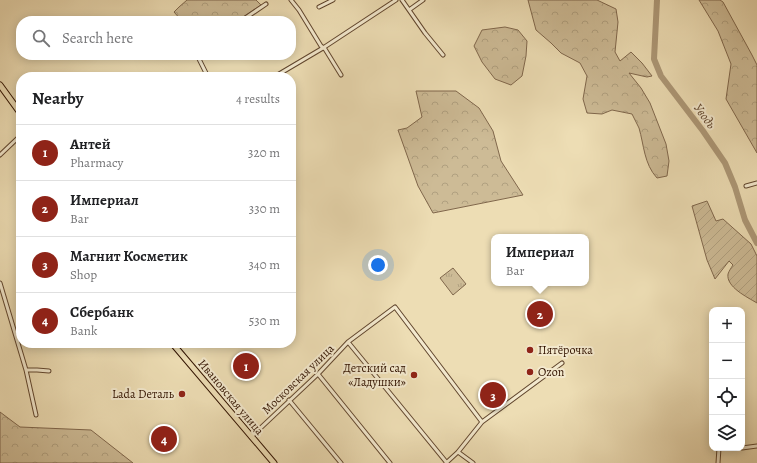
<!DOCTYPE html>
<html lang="en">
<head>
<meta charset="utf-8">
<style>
  body { margin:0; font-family:Alegreya,serif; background:#f2f2f2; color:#202124 }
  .controls { position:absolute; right:12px; bottom:12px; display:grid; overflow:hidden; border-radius:8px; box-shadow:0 2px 10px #0003 }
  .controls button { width:36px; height:36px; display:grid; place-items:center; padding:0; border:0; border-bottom:1px solid #e0e0e0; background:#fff; color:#202124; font:20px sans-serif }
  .you { position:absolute; left:378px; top:265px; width:14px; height:14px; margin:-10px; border:3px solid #fff; border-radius:50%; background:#1a73e8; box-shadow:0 0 0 6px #1a73e833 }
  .badge { display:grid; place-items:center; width:26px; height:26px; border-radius:50%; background:#8f2418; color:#fff; font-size:13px; font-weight:700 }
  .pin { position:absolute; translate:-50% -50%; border:2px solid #fff; box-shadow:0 1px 4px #0006 }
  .popup { position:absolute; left:491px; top:234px; width:98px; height:52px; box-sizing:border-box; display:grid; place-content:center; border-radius:8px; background:#fff; filter:drop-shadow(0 1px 3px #0005); font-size:13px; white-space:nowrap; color:#757577 }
  .popup b { font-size:15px; color:#202124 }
  .popup::after { content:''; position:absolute; left:50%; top:100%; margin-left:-8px; border:8px solid transparent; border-top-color:#fff }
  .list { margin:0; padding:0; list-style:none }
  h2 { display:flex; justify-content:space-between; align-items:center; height:52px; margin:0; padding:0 16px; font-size:17px }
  h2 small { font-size:13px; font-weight:400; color:#757577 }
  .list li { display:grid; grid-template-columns:26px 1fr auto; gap:12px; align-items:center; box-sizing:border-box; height:56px; padding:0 16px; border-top:1px solid #e0e0e0 }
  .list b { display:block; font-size:15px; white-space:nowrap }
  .list p { margin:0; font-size:13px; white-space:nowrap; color:#757577 }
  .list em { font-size:13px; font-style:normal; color:#757577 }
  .icon { flex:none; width:22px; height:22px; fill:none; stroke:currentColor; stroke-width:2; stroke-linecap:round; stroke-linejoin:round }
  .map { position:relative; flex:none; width:757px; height:463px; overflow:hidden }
  .search { position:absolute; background:#fff; box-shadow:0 2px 10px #0003; left:16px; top:16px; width:280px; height:44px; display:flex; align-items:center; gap:10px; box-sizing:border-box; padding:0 14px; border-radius:16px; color:#757577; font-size:15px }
  .panel { position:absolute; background:#fff; box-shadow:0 2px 10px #0003; left:16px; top:72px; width:280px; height:276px; border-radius:16px }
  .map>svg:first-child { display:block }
  .grass { fill:url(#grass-tufts); stroke:#80674c }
  .forest { fill:url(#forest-crowns); stroke:#80674c }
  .garden { fill:url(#garden-furrows); stroke:#80674c }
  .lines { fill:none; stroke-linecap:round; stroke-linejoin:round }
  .river { stroke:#ad9877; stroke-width:6 }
  .minor-casing { stroke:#61462e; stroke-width:5 }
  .primary-casing { stroke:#321301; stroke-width:7 }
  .minor { stroke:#f3e9ce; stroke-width:3 }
  .primary { stroke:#edddb4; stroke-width:5 }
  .poi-dot { fill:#8f2418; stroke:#f3e9ce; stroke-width:1.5 }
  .labels { text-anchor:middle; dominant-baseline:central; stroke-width:4; stroke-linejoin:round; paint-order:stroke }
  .poi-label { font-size:12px; fill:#321301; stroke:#f3e9ce; text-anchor:start }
  .street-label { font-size:12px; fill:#321301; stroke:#f3e9ce }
  .water-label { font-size:13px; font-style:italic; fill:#634830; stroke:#f3e9ce }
</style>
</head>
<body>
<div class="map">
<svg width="757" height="463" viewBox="0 0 757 463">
  <defs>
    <pattern id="grass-tufts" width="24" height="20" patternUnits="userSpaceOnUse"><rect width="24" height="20" fill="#cdbb96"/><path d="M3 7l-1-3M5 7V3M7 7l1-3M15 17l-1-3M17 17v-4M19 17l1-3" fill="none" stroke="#b0a080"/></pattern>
    <pattern id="forest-crowns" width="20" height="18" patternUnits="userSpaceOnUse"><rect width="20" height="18" fill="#cdbb96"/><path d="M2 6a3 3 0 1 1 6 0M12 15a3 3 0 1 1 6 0" fill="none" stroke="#b0a080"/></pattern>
    <pattern id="garden-furrows" width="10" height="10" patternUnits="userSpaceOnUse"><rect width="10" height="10" fill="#cdbb96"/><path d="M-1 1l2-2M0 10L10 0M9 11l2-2" fill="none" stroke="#b0a080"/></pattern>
  </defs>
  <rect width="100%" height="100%" fill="#edddb4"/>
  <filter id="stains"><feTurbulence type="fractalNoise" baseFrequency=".005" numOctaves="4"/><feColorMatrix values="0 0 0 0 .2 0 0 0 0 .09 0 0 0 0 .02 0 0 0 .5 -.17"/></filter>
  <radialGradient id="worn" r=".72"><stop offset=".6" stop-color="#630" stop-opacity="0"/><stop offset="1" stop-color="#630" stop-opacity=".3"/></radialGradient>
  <path class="grass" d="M453,268L466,284L453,295L440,278Z"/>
  <path class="forest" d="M187,0H256L261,5L237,21H182L174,12L179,7Z
    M528,0H597L616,9L618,22L615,52L620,61L631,52L642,63L652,76L647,77L629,73L641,88L650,103L666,144L669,161L667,176L657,178C644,164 644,145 639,128C637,123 634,119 632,114L612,110L602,114L587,113L583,99L587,76L580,63L561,53L551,43L536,30Z
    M699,0H720L723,2L752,55L757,65V153L726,99L731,64L718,31Z
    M505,27L518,30L527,41L526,56L522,76L511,85L495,79L482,62L474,46L482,30Z
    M416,91H456L479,108L493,131L501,161L523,195L433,213L418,186L398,130L407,128L422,117Z
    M0,412L20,427L91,430L133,463H0Z"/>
  <path class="garden" d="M707,201L716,221L723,219L751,244L757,256V303C747,297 726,287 728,274C729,271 731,268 733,265L729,261L715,279L707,260L692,206Z"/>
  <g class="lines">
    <path class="river" d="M657,0L654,59L661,76L703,131L725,163L735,187L745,220L757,243"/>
    <g class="minor-casing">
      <path id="minor" d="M291,0L299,10L321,46L325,49L341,75
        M402,0L425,33L443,55
        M319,7L333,0
        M409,10L423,0
        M241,21L266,4
        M197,55L208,77
        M274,77L323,48L396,0
        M0,155L21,135
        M746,186L757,183
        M0,283L26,370L36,415
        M348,342L395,307L482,422
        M26,370H37L49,371
        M318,374L390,463
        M289,400L341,463
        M251,437L318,374L348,342L447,463
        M742,448L757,446
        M458,452L473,463
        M446,463L458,452L482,422L562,363
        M718,463L719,448"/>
    </g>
    <g class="primary-casing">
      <path id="primary" d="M0,85L21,114
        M172,343L274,463"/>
    </g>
    <use href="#minor" class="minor"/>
    <use href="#primary" class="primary"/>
  </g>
  <g class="poi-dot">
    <circle cx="530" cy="350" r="4"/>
    <circle cx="530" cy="372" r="4"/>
    <circle cx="414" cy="375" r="4"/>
    <circle cx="182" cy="394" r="4"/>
  </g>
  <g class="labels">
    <g class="poi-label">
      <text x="538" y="350">Пятёрочка</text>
      <text x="406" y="368" text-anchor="end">Детский сад<tspan x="406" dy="14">«Ладушки»</tspan></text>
      <text x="538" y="372">Ozon</text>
      <text x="174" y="394" text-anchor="end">Lada Dеталь</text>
    </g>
    <g class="street-label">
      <text transform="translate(298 379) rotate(-44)">Московская улица</text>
      <text transform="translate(231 397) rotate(50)">Ивановская улица</text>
    </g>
    <g class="water-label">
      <text transform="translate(705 116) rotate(54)">Уводь</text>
    </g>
  </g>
  <rect width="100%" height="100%" filter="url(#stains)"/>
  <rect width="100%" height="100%" fill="url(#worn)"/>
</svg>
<div class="controls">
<button>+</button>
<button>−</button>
<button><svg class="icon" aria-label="locate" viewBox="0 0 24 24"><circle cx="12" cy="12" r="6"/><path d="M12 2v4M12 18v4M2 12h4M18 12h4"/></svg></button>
<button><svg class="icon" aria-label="layers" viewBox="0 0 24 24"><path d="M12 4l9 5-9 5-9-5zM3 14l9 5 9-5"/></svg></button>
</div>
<div class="you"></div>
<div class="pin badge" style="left:246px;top:366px">1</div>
<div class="pin badge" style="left:540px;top:314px">2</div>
<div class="popup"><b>Империал</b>Bar</div>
<div class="pin badge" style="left:493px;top:395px">3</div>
<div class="pin badge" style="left:164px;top:439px">4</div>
<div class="search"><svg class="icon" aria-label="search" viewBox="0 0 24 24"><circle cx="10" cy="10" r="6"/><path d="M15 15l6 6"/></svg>Search here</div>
<section class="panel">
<h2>Nearby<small>4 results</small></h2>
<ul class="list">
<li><span class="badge">1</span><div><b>Антей</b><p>Pharmacy</p></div><em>320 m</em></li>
<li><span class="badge">2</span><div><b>Империал</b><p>Bar</p></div><em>330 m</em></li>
<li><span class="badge">3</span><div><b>Магнит Косметик</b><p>Shop</p></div><em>340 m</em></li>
<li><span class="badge">4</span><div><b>Сбербанк</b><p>Bank</p></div><em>530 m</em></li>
</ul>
</section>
</div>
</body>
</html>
